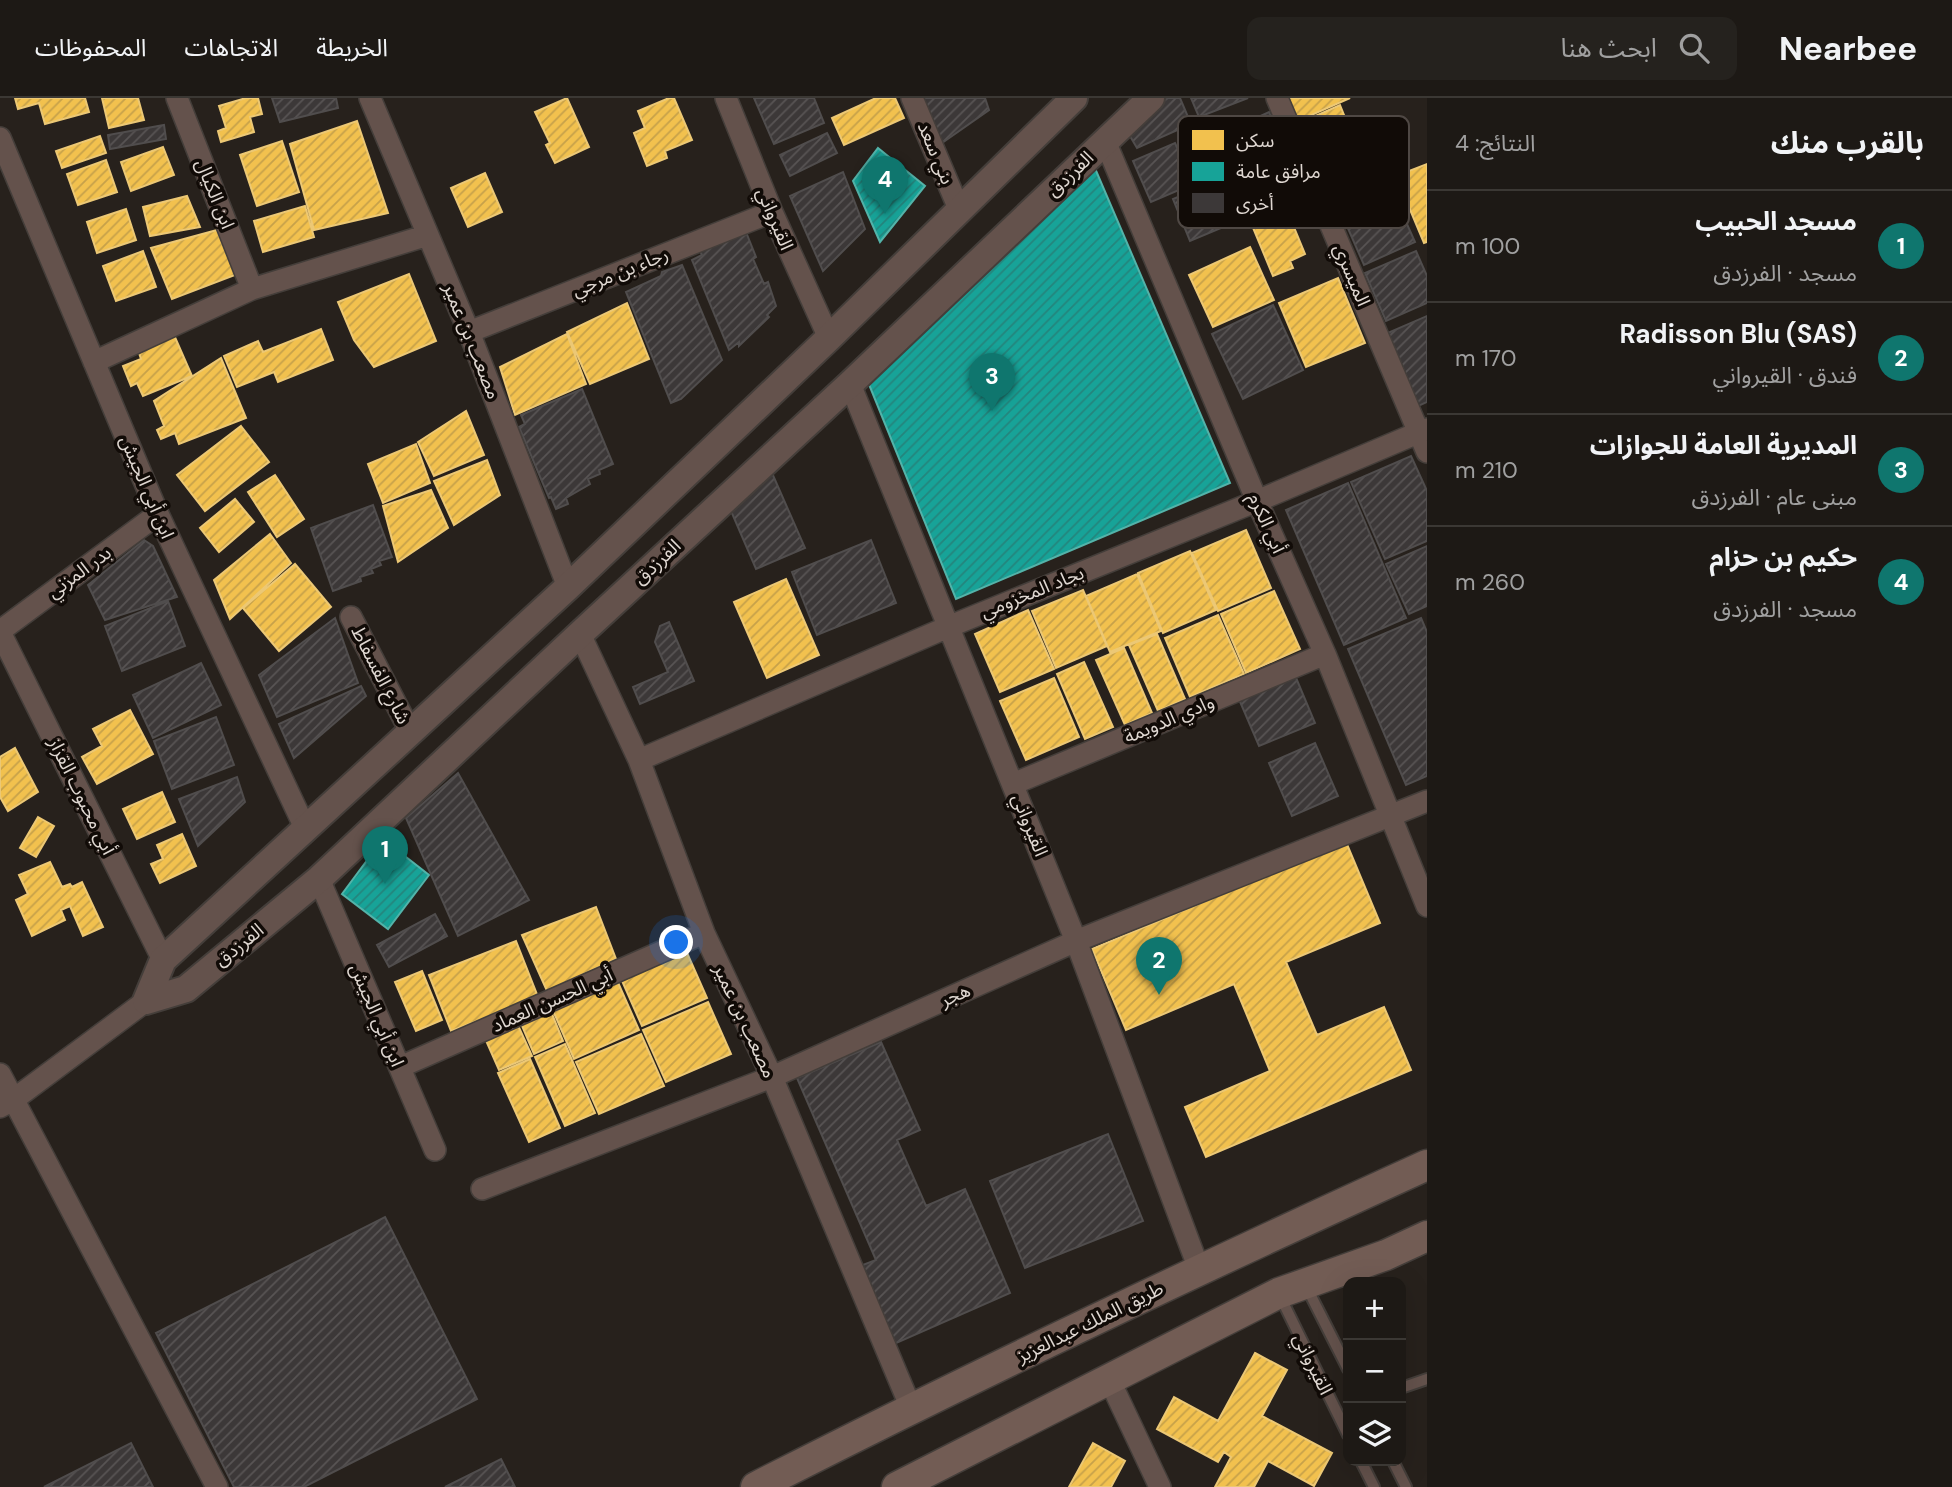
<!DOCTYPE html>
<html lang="ar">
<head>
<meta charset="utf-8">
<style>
  body { margin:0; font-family:"DM Sans","Noto Sans Arabic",sans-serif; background:#25221e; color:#f1f3f6; direction:rtl }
  .controls { position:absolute; right:21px; bottom:21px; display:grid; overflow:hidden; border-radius:14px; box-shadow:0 7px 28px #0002 }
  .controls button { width:63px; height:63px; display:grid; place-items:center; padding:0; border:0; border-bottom:2px solid #3b3834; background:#1d1915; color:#f1f3f6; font:35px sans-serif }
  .you { position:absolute; left:677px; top:845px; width:24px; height:24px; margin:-18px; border:5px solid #fff; border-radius:50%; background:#1a73e8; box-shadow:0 0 0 10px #1a73e833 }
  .badge { display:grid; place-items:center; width:46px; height:46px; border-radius:50%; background:#0f766e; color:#fff; font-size:23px; font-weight:700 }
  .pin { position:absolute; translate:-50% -58px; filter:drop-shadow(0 2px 4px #0008) }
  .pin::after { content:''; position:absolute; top:37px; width:24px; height:21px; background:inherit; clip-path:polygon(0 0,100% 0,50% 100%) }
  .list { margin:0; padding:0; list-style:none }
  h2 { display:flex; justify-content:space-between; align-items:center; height:91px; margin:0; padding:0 28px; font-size:30px }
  h2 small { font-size:23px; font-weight:400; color:#a0a0a0 }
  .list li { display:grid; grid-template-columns:46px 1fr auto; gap:21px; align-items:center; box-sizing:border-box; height:112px; padding:0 28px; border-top:2px solid #3b3834 }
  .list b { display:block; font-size:26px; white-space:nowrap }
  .list p { margin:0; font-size:23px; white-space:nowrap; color:#a0a0a0 }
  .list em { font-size:23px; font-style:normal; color:#a0a0a0 }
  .icon { flex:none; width:38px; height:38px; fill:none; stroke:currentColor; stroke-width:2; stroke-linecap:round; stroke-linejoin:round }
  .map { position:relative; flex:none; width:1427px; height:1389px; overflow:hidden; direction:ltr }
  header { display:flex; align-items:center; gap:42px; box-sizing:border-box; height:98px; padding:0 35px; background:#1d1915; border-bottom:2px solid #3b3834 }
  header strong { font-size:33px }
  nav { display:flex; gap:38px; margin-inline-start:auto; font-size:24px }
  .search { width:490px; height:63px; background:#25221e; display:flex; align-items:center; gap:18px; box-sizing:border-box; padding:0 24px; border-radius:14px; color:#a0a0a0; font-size:26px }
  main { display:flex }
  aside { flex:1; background:#1d1915 }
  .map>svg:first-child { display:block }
  .homes { fill:url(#homes-hatch); stroke:#ecc875; stroke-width:2 }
  .public { fill:url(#public-hatch); stroke:#53b3a9; stroke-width:2 }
  .building { fill:url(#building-hatch); stroke:#504d4d; stroke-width:2 }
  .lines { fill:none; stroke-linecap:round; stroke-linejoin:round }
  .service-casing { stroke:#443e3a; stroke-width:14 }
  .minor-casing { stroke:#443e3a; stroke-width:24 }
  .tertiary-casing { stroke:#443e3a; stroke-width:30 }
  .secondary-casing { stroke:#443e3a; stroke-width:33 }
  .service { stroke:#64524c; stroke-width:10 }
  .minor { stroke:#64524c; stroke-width:21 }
  .tertiary { stroke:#64524c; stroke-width:26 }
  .secondary { stroke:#725c54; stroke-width:30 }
  .labels { text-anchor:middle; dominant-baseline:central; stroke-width:7; stroke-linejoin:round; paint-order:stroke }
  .street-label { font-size:19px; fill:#dfd7d1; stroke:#110b07 }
  .key { fill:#110b07; stroke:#4f4844; stroke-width:2 }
  .key-label { font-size:19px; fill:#dfd7d1 }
</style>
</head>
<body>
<header>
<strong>Nearbee</strong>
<div class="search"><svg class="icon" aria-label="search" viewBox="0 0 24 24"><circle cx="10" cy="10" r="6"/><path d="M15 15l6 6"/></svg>ابحث هنا</div>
<nav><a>الخريطة</a><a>الاتجاهات</a><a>المحفوظات</a></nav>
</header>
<main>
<aside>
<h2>بالقرب منك<small>النتائج: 4</small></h2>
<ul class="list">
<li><span class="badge">1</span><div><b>مسجد الحبيب</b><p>مسجد · الفرزدق</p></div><em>100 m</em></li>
<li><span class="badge">2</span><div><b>Radisson Blu (SAS)</b><p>فندق · القيرواني</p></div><em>170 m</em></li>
<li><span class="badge">3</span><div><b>المديرية العامة للجوازات</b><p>مبنى عام · الفرزدق</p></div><em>210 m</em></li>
<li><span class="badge">4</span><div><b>حكيم بن حزام</b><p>مسجد · الفرزدق</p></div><em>260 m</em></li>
</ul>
</aside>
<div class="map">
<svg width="1427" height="1389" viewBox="0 0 1427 1389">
  <defs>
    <pattern id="homes-hatch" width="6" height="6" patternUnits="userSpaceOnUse" patternTransform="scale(1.75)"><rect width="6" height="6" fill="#f2c14e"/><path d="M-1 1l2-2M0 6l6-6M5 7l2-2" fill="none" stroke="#c6a14a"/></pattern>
    <pattern id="public-hatch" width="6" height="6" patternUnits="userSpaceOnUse" patternTransform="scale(1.75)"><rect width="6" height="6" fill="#17a398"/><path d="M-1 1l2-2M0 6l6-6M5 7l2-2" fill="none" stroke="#24857d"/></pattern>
    <pattern id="building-hatch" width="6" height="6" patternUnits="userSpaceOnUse" patternTransform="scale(1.75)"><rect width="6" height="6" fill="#3c3838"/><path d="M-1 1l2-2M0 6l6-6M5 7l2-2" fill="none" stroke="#585454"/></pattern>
  </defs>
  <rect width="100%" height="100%" fill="#27211c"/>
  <path class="homes" d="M15,0H85L89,14L45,26L39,5L18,11Z
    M102,0H138L144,22L109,30Z
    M246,0H258L262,16L250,19L254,34L221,44L218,33L226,30L219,8Z
    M567,0L589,49L555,65L546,47L550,45L535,14Z
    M669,0H674L692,42L665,53L667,60L647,68L634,35L645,30L638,13Z
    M876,0H895L904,20L844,47L832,20Z
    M1288,0H1350L1298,23Z
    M1340,7L1352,37L1326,48L1313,19Z
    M357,23L388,115L314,132L290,46Z
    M100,38L106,55L62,70L56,53Z
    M282,43L299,94L257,108L240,57Z
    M163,49L174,77L131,93L121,64Z
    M106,62L117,94L78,107L67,76Z
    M1427,66V144L1424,145L1396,78Z
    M485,75L502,114L468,129L451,90Z
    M187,98L200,129L150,138L143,109Z
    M305,108L314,139L263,154L254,123Z
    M1272,110L1279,127L1291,122L1305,156L1290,163L1293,170L1273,178L1249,120Z
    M126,111L136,142L97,155L87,124Z
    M217,132L235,177L172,201L151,150Z
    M1250,149L1274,202L1213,229L1189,177Z
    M143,153L156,189L116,203L103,168Z
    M409,176L436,243L374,269L354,242L338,204Z
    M1338,180L1365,245L1306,269L1279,205Z
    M627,205L649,261L590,286L567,234Z
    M321,231L333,262L278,284L274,274L237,289L224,258L258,243L263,254Z
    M567,236L586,286L515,317L500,269Z
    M174,237L192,278L143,298L137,285L131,288L123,268L141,261L138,252Z
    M221,260L246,320L179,346L175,335L161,341L157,332L164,328L154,303Z
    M466,313L484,357L434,378L418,344Z
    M241,328L269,364L205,413L177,377Z
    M416,346L430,385L383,405L368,366Z
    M487,362L500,397L454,427L434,383Z
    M275,377L304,421L277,439L248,394Z
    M431,392L448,430L398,464L383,408Z
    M235,401L254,424L219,454L200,430Z
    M1246,432L1271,490L1218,513L1192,455Z
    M270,436L291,465L230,521L214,482Z
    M1190,453L1216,512L1163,535L1138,475Z
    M295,466L331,509L279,553L243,510Z
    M1137,476L1161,533L1110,554L1086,498Z
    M786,481L819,557L767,580L734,504Z
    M1083,492L1107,548L1056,570L1032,513Z
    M1274,493L1300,551L1246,575L1221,516Z
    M1028,512L1054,571L1000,594L975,536Z
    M1218,517L1244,576L1190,599L1165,540Z
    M1157,536L1185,601L1158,613L1129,547Z
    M1124,550L1152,615L1125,627L1096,562Z
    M1084,564L1113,629L1085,641L1057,576Z
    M1054,580L1079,639L1026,662L1000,603Z
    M130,612L153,656L97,686L82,659L102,648L93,631Z
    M15,650L38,694L8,713L0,699V659Z
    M162,694L175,724L137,741L123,711Z
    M38,719L54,728L36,759L20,750Z
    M182,736L196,768L160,785L151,766L163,761L157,747Z
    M1346,744L1380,825L1286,864L1317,937L1384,909L1411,972L1206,1059L1185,1009L1270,973L1234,886L1126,932L1092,851Z
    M50,764L62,789L70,786L72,789L82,784L103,829L83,838L70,808L61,812L65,822L32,838L16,802L28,796L19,777Z
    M596,809L616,861L547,893L522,837Z
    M516,843L538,899L451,933L429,877Z
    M684,848L707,900L642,928L619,876Z
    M422,873L442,922L416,933L395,884Z
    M616,880L639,932L574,961L551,908Z
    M708,904L731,956L666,984L643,932Z
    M550,911L563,943L534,956L520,923Z
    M516,923L532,958L499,972L484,938Z
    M641,936L664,988L599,1016L576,964Z
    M565,946L595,1015L565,1028L535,959Z
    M530,961L560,1030L529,1044L498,975Z
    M1255,1255L1287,1272L1262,1318L1332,1355L1314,1388L1268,1363L1254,1389H1215L1231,1359L1224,1354L1218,1364L1157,1331L1174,1299L1218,1323Z
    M1093,1345L1125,1363L1111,1389H1069Z"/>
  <path class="public" d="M878,50L925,88L880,144L853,83Z
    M1094,68L1230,385L956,501L868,284Z
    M383,741L429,777L388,831L342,796Z"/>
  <path class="building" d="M272,0H336L338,10L280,24Z
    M754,0H814L824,25L774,46Z
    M923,0H985L989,12L942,45Z
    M1168,0H1180L1191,26L1137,50L1127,33Z
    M1191,0H1248L1199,19Z
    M1269,14L1288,56L1233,81L1214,39Z
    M164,27L166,41L110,51L108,37Z
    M827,35L837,55L790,78L780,57Z
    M1175,45L1193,86L1151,104L1133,63Z
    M843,74L865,131L823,173L790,98Z
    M1216,83L1233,125L1190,143L1173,101Z
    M1394,97L1415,144L1364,167L1343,119Z
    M746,134L756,159L753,161L764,186L768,184L776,208L767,217L769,219L739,248V244L729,252L692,162L702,157L700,153Z
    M1416,153L1427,178V205L1386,223L1365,175Z
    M682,167L722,262L681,301L671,305L626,194L661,178L662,174Z
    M1273,207L1303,272L1243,301L1212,236Z
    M1427,218V304L1414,310L1383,237Z
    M582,291L613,366L599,372L600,376L588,381L590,386L566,400L568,406L556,411L551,399L549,400L519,329L525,326L521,317Z
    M1411,358L1427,393V443L1385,461L1351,384Z
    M772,375L805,450L756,471L731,413Z
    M1348,385L1406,520L1344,547L1286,412Z
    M373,407L392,459L379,463L381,467L371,471L373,475L360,479L361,483L333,493L311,430Z
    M144,442L153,448L177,499L105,522L88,487Z
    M871,442L896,505L817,537L792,474Z
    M1427,448V508L1409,516L1386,466Z
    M168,503L185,548L122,573L105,528Z
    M335,520L358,585L277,619L259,577Z
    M1421,520L1427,534V678L1406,687L1348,551Z
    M669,524L694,583L640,606L633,589L668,574L655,544L660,528Z
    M201,565L221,607L153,640L133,597Z
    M1294,575L1315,625L1259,648L1238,599Z
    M361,588L366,598L294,660L279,626Z
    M216,619L234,667L172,691L154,643Z
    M1315,645L1338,698L1292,718L1269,665Z
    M458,675L529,802L458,838L406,720Z
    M237,679L245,704L198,748L179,701Z
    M435,816L447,838L389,869L377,847Z
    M881,944L920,1032L897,1042L926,1108L965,1091L1010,1195L894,1246L860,1168L876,1162L797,980Z
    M1108,1036L1143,1123L1025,1170L990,1083Z
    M385,1119L477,1301L304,1389H234L156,1235Z
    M131,1345L153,1389H44Z
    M501,1361L515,1389H445Z"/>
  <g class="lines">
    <g class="service-casing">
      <path id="service" d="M1306,1188L1348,1271
        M1280,1198L1348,1337
        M1401,1290L1427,1281
        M1361,1363L1374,1389
        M1393,1363L1406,1389"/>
    </g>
    <g class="minor-casing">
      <path id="minor" d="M177,0L252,191
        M370,0L469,234L568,489
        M726,0L772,114L829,240
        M912,0L959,111
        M1277,0L1427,354
        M0,40L158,416L306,732
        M1105,43L1257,403L1325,556L1427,808
        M469,234L772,114
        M94,264L252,191L428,137
        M850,286L1076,843L1199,1171
        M351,519L411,635
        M0,533L158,416
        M0,534L163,862
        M580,536L639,662L704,835L772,979L911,1310
        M639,662L948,529L1257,403L1427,331
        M1013,686L1325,556
        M319,781L435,1052
        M400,969L704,835
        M0,976L217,1389
        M0,1009L13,1002L146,903
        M482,1091L772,979L1076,843L1427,703
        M1109,1281L1160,1389"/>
    </g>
    <g class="tertiary-casing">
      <path id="tertiary" d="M146,903L186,891L319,781L580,536L850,286L1151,0
        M146,903L163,862L568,489L829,240L1074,0"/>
    </g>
    <g class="secondary-casing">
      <path id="secondary" d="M756,1389C977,1276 1201,1170 1427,1067
        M897,1389L1279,1195L1386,1157L1427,1138"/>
    </g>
    <use href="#service" class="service"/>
    <use href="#minor" class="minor"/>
    <use href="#tertiary" class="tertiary"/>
    <use href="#secondary" class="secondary"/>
  </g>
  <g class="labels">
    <g class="street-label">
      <text transform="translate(936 55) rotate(67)">بني سعد</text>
      <text transform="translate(1070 76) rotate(-44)">الفرزدق</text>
      <text transform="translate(215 96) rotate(68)">ابن الكيال</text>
      <text transform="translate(775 121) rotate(67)">القيرواني</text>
      <text transform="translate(620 174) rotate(-22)">رجاء بن مرجي</text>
      <text transform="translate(1352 177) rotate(67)">الميسري</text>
      <text transform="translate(472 243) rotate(68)">مصعب بن عمير</text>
      <text transform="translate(147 389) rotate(67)">ابن أبي الجيش</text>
      <text transform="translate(1267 425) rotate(66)">أبي الكرم</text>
      <text transform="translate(657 464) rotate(-43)">الفرزدق</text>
      <text transform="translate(79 474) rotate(-36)">بدر المزني</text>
      <text transform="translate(1032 494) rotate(-22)">بجاد المخزومي</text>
      <text transform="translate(381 577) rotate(63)">شارع الفسفاط</text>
      <text transform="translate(1169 621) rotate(-23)">وادي الدويمة</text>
      <text transform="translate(82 698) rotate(64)">أبي محبوب القزاز</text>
      <text transform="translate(1030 727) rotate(68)">القيرواني</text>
      <text transform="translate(239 847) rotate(-39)">الفرزدق</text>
      <text transform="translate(955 897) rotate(-24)">هجر</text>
      <text transform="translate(552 902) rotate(-24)">أبي الحسن العماد</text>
      <text transform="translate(377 917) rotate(67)">ابن أبي الجيش</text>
      <text transform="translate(745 923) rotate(65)">مصعب بن عمير</text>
      <text transform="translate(1090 1224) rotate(-26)">طريق الملك عبدالعزيز</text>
      <text transform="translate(1313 1266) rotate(64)">القيرواني</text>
    </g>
  </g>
  <rect x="1178" y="18" width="231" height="112" rx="10" class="key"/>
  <rect x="1192" y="32" width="32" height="20" fill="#f2c14e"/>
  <rect x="1192" y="64" width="32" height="19" fill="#17a398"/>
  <rect x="1192" y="95" width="32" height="20" fill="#3c3838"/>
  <g class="key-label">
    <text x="1236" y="49">سكن</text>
    <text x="1236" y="80">مرافق عامة</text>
    <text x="1236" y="112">أخرى</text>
  </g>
</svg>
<div class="controls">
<button>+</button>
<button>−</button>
<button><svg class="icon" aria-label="layers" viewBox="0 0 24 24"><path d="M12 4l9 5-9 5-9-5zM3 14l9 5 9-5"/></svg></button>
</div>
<div class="you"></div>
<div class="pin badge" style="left:385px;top:786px">1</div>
<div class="pin badge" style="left:1159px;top:897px">2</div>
<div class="pin badge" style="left:992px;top:313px">3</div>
<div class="pin badge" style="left:885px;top:116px">4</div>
</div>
</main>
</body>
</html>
